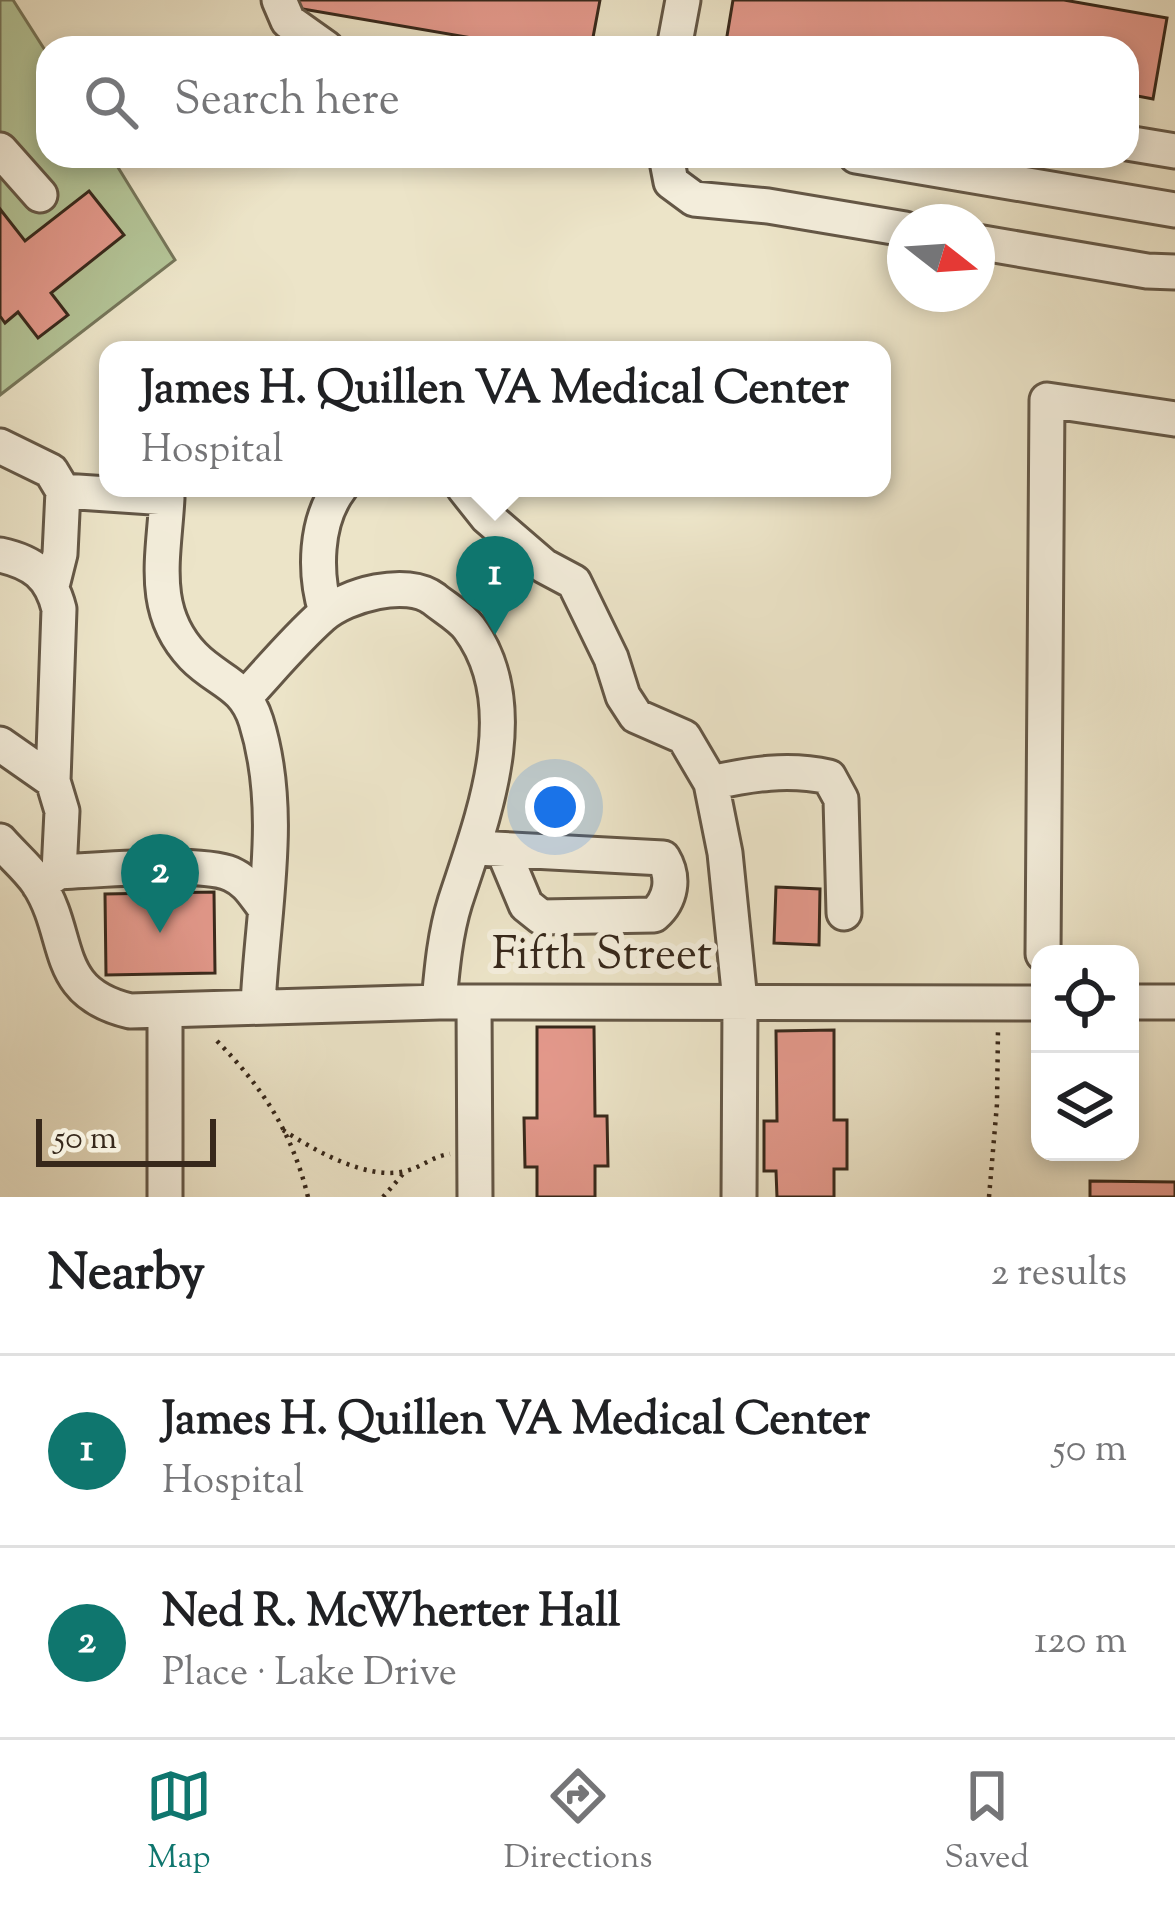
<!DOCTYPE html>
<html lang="en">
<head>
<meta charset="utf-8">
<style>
  body { margin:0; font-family:"Sorts Mill Goudy",serif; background:#f6f6f6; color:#202124 }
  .controls { position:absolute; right:36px; bottom:36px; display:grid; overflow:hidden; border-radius:24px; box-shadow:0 6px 18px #0003 }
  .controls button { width:108px; height:108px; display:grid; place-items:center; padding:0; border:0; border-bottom:3px solid #e0e0e0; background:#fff; color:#202124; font:60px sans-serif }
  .compass { position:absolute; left:887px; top:204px; width:108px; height:108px; border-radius:50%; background:#fff; box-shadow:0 6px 18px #0003; rotate:107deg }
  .scale { position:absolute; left:36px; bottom:30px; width:180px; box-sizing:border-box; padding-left:12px; border:6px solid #37281b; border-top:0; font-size:33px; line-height:42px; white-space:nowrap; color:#37281b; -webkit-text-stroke:9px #f3eddb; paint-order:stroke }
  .you { position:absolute; left:555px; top:807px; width:42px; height:42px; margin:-30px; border:9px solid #fff; border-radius:50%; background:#1a73e8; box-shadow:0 0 0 18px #1a73e833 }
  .badge { display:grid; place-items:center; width:78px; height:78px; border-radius:50%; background:#0f766e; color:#fff; font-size:39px; font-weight:700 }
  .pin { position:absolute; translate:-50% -99px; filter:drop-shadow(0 3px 6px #0008) }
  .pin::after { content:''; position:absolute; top:63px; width:42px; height:36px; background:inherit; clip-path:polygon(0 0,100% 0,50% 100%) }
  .popup { position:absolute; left:99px; top:341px; width:792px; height:156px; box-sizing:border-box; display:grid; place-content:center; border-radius:24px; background:#fff; filter:drop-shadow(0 3px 9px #0005); font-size:39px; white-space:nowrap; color:#757577 }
  .popup b { font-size:45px; color:#202124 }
  .popup::after { content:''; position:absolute; left:50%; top:100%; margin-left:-24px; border:24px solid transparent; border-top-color:#fff }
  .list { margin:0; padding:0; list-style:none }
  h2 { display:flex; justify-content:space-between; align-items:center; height:156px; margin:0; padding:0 48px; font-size:51px }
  h2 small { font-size:39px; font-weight:400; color:#757577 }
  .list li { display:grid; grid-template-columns:78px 1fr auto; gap:36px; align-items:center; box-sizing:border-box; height:192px; padding:0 48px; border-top:3px solid #e0e0e0 }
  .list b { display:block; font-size:45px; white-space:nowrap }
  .list p { margin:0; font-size:39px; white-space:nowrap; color:#757577 }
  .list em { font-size:39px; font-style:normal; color:#757577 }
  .icon { flex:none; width:66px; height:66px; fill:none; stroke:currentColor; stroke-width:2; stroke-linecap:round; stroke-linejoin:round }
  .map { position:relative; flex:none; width:1175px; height:1197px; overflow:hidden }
  .search { position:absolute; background:#fff; box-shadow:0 6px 18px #0003; left:36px; right:36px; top:36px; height:132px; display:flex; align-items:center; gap:30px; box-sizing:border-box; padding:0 42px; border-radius:36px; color:#757577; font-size:45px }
  .sheet { height:540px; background:#fff }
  nav { display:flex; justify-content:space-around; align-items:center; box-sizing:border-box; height:168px; border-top:3px solid #e0e0e0; background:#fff; font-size:33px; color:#757577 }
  nav a { display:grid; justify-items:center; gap:6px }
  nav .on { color:#0f766e }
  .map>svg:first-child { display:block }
  .green { fill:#b4c598; stroke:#76765a; stroke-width:3 }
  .building { fill:#e4998c; stroke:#37281b; stroke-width:3 }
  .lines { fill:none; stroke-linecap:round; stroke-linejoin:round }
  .minor-casing { stroke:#645746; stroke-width:39 }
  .path { stroke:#37281b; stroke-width:4.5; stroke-dasharray:3 6; stroke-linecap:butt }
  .minor { stroke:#f3eddb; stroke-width:33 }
  .labels { text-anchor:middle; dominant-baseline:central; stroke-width:12; stroke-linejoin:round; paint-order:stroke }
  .street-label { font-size:45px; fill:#37281b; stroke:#f3eddb }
</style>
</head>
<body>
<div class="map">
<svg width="1175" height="1197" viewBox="0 0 1175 1197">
  <rect width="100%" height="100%" fill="#ece4c8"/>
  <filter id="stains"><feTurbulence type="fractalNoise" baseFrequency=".00167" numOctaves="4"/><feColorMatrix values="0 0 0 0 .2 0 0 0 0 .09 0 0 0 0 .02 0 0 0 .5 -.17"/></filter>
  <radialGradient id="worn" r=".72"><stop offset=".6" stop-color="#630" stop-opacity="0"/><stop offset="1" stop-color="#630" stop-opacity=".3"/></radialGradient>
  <path class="green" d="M0,0H13L48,55V156H111L175,260L0,395Z"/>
  <path class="building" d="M298,0H600L591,48H530L297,8Z
    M733,0H1064L1167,18L1153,99L1127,94V48H725Z
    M89,191L124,235L51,293L68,315L38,338L18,312L5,323L0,316V209L25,241Z
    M776,887L820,889L819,945L774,943Z
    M214,892L215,973L106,975L105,894Z
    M537,1027H594L595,1116H607L608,1166H595V1197H537V1167H525L524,1118H537Z
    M834,1030V1120H847V1169H834V1197H777L776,1171H764V1121H777L776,1031Z
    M1090,1181L1175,1182V1197H1090Z"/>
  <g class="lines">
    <g class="minor-casing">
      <path id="minor" d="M279,0L288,21L326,48
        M674,48L683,0
        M1127,143L1175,151
        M0,150L40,195
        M666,156L671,182L694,199L768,206L905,229
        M856,156L1175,210
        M977,242L1147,271L1175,272
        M0,446L51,471L63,491
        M464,488L487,517L544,566L574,582L611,658L623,696L636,716L684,737L711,783L725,853L740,1001L739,1197
        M0,555C33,562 51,576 59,609L53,781L62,811L59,872L39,885
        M53,582L60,554L63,491L167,498C164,556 149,610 193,656C218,682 244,683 256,721C285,813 262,912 258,1006
        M326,612C314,573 315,521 340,488
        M246,696C271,669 295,640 322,616C346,595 407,578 434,599C445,608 461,617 469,628C528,707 481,822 455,902C445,934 442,969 439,1002
        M0,744L53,781
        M711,783C751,774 788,768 829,777L841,799L844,913
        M0,841C12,855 28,868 38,883C73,937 50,992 130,1011L439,1002L1040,1003
        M476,848L663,858C675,878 671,900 654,915L541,917L526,905L503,850
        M59,872C96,870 201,861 231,874C247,881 254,894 264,907
        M1043,954L1047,400L1175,419
        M1130,1002H1175
        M474,1003L475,1197
        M165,1011V1197"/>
    </g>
    <path class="path" d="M217,1041C263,1088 292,1132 308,1197
      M283,1130C314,1150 367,1181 406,1171C422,1167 433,1156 450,1154
      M383,1197L403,1174
      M989,1197L997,1104L998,1029"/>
    <use href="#minor" class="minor"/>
  </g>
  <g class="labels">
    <g class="street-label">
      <text x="602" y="957">Fifth Street</text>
    </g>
  </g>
  <rect width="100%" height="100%" filter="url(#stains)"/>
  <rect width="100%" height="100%" fill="url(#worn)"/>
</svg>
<div class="controls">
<button><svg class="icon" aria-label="locate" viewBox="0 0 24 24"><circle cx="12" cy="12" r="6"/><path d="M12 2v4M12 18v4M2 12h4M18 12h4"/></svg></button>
<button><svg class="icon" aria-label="layers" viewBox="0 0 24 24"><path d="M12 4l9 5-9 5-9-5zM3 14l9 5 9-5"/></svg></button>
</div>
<svg class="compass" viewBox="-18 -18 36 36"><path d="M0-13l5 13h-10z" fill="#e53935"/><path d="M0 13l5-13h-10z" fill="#757577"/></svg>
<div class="scale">50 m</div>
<div class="you"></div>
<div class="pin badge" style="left:495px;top:635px">1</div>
<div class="popup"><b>James H. Quillen VA Medical Center</b>Hospital</div>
<div class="pin badge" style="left:160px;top:933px">2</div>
<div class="search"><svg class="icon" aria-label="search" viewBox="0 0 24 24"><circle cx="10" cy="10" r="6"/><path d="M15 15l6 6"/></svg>Search here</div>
</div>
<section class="sheet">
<h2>Nearby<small>2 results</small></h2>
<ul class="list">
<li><span class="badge">1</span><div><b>James H. Quillen VA Medical Center</b><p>Hospital</p></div><em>50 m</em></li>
<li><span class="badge">2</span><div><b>Ned R. McWherter Hall</b><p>Place · Lake Drive</p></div><em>120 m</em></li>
</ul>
</section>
<nav>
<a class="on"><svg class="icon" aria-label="map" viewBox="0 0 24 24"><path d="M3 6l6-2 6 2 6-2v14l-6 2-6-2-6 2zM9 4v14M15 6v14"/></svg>Map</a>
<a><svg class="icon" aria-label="directions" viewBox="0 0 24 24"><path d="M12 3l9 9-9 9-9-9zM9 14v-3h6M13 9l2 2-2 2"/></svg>Directions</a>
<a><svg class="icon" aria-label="saved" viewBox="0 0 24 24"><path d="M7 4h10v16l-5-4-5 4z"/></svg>Saved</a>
</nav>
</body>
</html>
